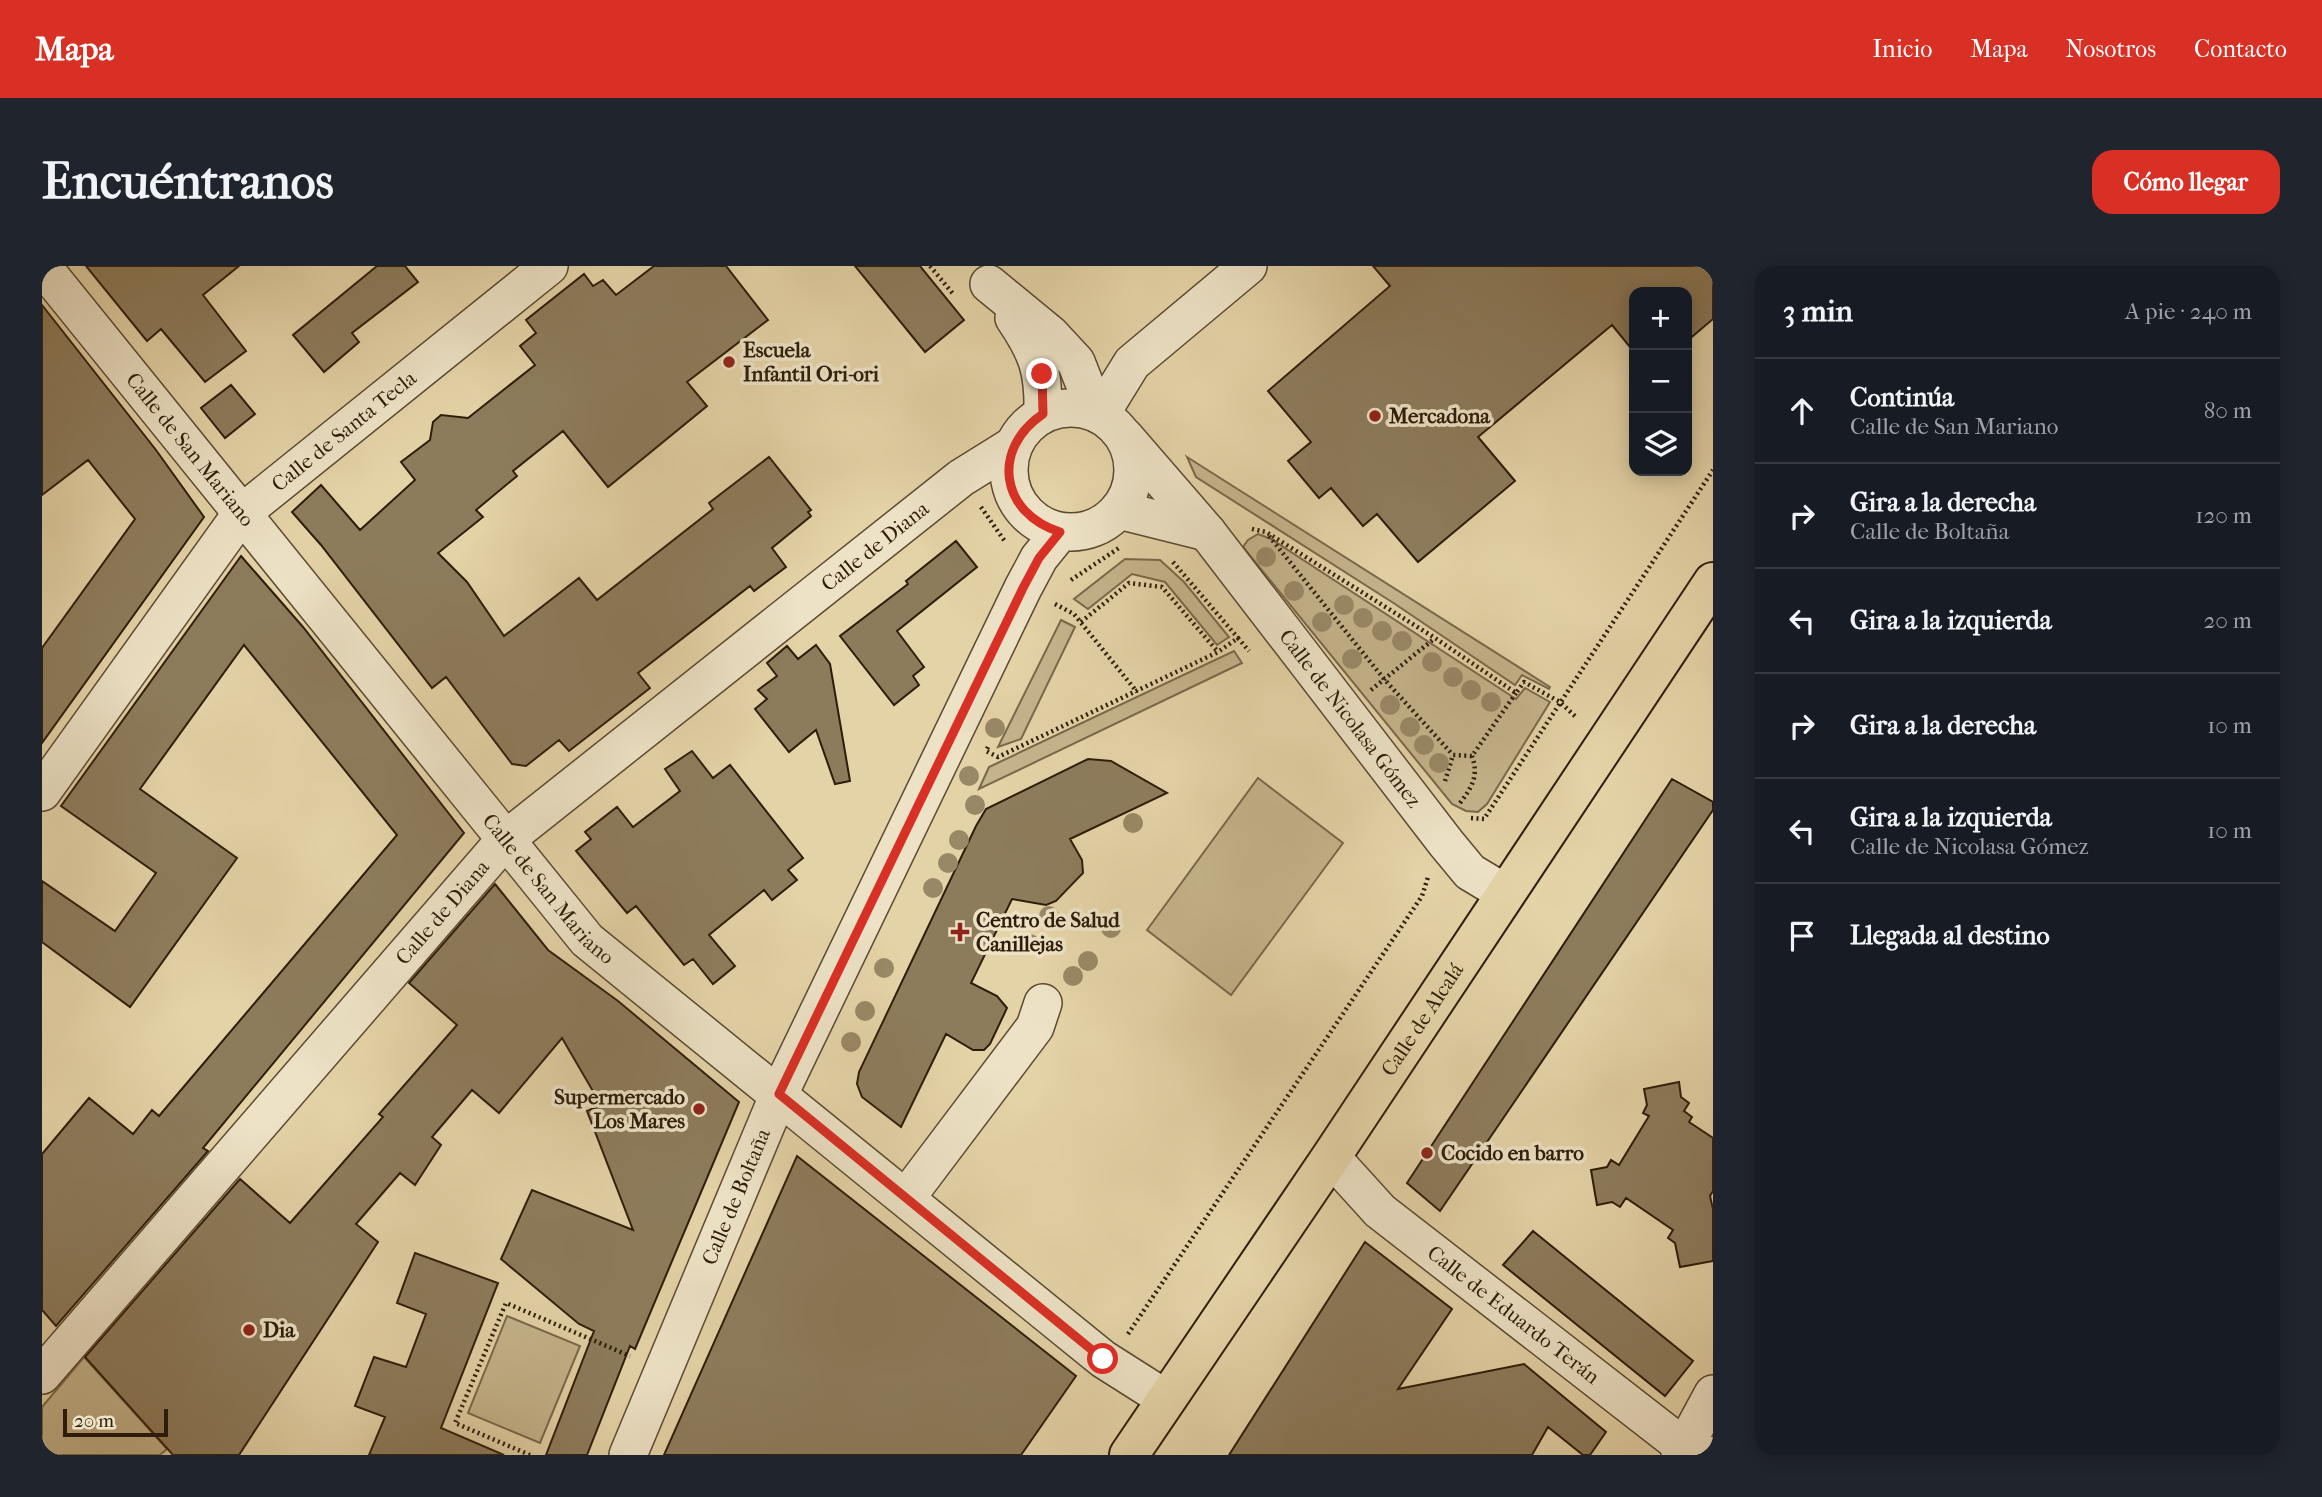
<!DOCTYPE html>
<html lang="es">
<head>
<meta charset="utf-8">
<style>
  body { margin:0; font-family:"IM FELL French Canon",serif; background:#20242c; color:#f1f3f6 }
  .controls { position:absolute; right:21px; top:21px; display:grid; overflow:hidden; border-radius:14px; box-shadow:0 4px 18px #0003 }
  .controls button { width:63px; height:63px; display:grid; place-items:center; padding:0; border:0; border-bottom:2px solid #363941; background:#171b24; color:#f1f3f6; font:35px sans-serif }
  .scale { position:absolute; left:21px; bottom:18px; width:105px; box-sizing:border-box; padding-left:7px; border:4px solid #2e1d0a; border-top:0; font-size:19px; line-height:24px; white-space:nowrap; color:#2e1d0a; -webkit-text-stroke:5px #ede2c6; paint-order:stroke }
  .stop { position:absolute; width:21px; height:21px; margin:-16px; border:5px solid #d93025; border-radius:50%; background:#fff }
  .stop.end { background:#d93025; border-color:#fff; box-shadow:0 2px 7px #0008 }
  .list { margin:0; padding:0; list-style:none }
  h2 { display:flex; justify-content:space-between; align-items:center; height:91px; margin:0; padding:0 28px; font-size:30px }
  h2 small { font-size:23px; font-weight:400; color:#9ea1a6 }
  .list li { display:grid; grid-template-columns:46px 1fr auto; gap:21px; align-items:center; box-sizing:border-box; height:105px; padding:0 28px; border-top:2px solid #363941 }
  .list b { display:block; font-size:26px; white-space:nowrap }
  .list p { margin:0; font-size:23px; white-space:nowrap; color:#9ea1a6 }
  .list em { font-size:23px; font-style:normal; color:#9ea1a6 }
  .icon { flex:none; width:38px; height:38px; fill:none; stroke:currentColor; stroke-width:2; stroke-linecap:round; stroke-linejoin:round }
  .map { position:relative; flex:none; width:1671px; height:1189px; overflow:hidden; border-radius:21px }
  header { display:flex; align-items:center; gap:42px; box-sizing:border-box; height:98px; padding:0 35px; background:#d93025; color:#fff }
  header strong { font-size:33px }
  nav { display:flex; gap:38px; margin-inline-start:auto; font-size:24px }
  .intro { display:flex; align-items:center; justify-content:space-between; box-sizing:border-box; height:168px; padding:0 42px }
  h1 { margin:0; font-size:49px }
  .button { padding:18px 32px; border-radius:21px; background:#d93025; color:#fff; font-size:24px; font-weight:700 }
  main { display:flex; gap:42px; padding:0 42px }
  aside { flex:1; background:#171b24; border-radius:21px; box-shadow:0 4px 18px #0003 }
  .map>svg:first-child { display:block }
  .green { fill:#c5b48c; stroke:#7a684b; stroke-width:2 }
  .building { fill:#8d7c5c; stroke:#2e1d0a; stroke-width:2 }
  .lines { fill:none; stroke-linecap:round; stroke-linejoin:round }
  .minor-casing { stroke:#5c4a31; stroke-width:40 }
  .major-casing { stroke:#2e1d0a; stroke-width:42 }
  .path { stroke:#2e1d0a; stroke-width:4.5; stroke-dasharray:2 3.5; stroke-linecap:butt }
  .minor { stroke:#ede2c6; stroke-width:37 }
  .major { stroke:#e4d3a7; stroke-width:38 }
  .tree { fill:#986 }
  .route { stroke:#d93025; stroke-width:9 }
  .poi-dot { fill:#8f2418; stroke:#ede2c6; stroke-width:2.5 }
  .labels { text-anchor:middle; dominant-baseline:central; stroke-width:7; stroke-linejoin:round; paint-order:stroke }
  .poi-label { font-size:21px; font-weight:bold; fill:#2e1d0a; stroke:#ede2c6; text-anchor:start }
  .street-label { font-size:21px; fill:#2e1d0a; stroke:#ede2c6 }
</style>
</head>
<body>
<header>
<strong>Mapa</strong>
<nav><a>Inicio</a><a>Mapa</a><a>Nosotros</a><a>Contacto</a></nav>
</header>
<div class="intro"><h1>Encuéntranos</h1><a class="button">Cómo llegar</a></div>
<main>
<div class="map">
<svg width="1671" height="1189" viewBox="0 0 1671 1189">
  <rect width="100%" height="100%" fill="#e4d3a7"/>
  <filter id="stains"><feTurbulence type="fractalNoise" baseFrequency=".00286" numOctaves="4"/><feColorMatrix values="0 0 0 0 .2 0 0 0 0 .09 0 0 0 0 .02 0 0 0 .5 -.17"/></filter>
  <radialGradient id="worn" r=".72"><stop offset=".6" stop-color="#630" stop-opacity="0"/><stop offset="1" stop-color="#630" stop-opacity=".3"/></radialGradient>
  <path class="green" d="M1145,191L1508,421L1507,423L1480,409L1473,419L1353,338L1154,211Z
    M1216,268L1229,273L1474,433L1483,422L1508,436L1445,538L1436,546L1424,545L1410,538L1201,281L1206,274Z
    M1083,293L1118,294L1142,316L1187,371L1175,379L1123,316L1090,308L1046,343L1032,333Z
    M1019,354L1033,361L979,473L956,481Z
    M1192,385L1200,397L937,523L947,501Z
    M1216,512L1301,577L1189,729L1105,664Z
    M465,1050L538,1080L498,1177L426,1147Z
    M42,1091L125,1183L118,1189H0V1141Z"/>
  <path class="building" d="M44,0H197L161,29L204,85L163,116L119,63L105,75Z
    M335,0H363L376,16L310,67L317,76L282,106L251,69Z
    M612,0H684L726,54L645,116L665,140L566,221L521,165L471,205L475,210L434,244L441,251L396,287L425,316L462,370L537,312L555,334L671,243L667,237L727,191L769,244L766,246L769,250L730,282L744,301L712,325L708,320L596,407L608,422L527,485L517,474L484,500L470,498L404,411L390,422L279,279L250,246L279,219L318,264L373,214L359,196L388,174L391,156L399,149L426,152L493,99L478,80L494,67L484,54L542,8L551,20L561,14L574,29Z
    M813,0H878L922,54L883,86Z
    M1331,0H1671V53L1645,75V26H1592V86L1570,59L1436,171L1473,215L1376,296L1335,248L1321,260L1289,222L1277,232L1246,195L1269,176L1226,125L1348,20Z
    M0,39L114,184L162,251L0,477V382L93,253L46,194L0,229Z
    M189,119L213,148L183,172L159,142Z
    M914,275L935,301L855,365L882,401L871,410L877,419L852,439L798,370L866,318L864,315Z
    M199,290L261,361L422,567L161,882L166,885L14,1060L0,1044V888L47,832L91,868L110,844L117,850L355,569L202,379L98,523L195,592L88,741L0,676V615L73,665L114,607L19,540Z
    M774,379L788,398L808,515L793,518L774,464L747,486L713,443L725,433L716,424L735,410L725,397L745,380L756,393Z
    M650,485L671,512L688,499L761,592L746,604L755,614L730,634L722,624L667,669L693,700L671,718L651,693L642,699L594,640L585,647L534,585L549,573L543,566L575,541L591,561L638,525L623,503Z
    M1046,493L1069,495L1125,527L1028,573L1040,594L1041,607L1014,635L1004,639L970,633L929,717L955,730L965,742L948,778L942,784H931L904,768L859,861L820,831L815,818L817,806L934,560L944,543Z
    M1630,513L1671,536V544L1398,945L1365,917Z
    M453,618L506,684L576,735L697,836L593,1083L588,1080L545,1189H504L552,1065L537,1058L459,993L490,924L591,964L545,845L559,839L520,772L457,847L430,824L390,871L399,879L373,919L358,907L314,958L336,976L197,1189H131L43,1091L198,913L248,957L341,851L337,848L415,759L367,717Z
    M1637,816L1639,831L1647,837L1642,845L1650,851L1647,856L1671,872V925L1668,930L1671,943V995L1638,1001L1633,977L1626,972L1631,964L1584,932L1578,941L1570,936L1555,939L1549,904L1565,901L1569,894L1577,899L1607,850L1601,847L1605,839L1602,823Z
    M755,890L1034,1110L979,1189H622Z
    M1491,965L1651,1095L1623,1130L1461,999Z
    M1323,976L1410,1043L1356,1123L1482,1098L1564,1166L1548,1189H1541L1506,1161L1490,1189H1187Z
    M373,987L456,1017L399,1162L462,1189H327L343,1151L313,1140L332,1091L364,1101L384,1048L355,1037Z"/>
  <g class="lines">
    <g class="minor-casing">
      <g id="minor">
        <path id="s1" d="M0,0L545,674L1061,1093L1124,1133"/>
        <path d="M947,18L1009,69L1034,96L1054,147"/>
        <path d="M972,52C996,87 1002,106 1001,148"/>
        <circle cx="1029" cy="204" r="62"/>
        <path d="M1058,149L1090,97L1206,0"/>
        <path id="s2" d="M1082,170L1165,266L1404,577L1428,606L1463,627"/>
        <path d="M1077,244L1165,266"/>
        <path id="s3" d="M0,526L200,247L507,0"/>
        <path id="s4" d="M1289,891L1338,945L1642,1181L1665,1189"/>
        <path d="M864,932L993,761L1001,737"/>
        <path id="s5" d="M0,1109L463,574L919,212L972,179"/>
        <path id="s6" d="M586,1189L737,828L981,322L997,292L1018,266"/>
        <path d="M1638,1189L1671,1128"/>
      </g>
    </g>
    <g class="major-casing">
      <g id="major">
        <path id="s7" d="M1087,1189L1289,891L1671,316"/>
      </g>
    </g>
    <path class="path" d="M888,0L912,29
      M939,241L964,277
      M1210,263L1224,266L1393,372L1474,427L1482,416L1518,436L1535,452
      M1227,270L1342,413L1411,489
      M1131,296L1196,372
      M1029,314L1077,282
      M1013,338L1032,348L1095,426
      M1039,356L1087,317L1120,321L1176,386
      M1329,424L1393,372
      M946,481L944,485L956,491L1176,386L1196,372L1207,385
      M1403,515L1411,489L1430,490L1474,427
      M1418,537C1430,521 1437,510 1430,490
      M1429,552L1442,553L1671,204
      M1086,1068L1380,630L1386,611
      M488,1189L413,1157L464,1037L588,1090"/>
    <use href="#minor" class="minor"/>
    <use href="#major" class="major"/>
  </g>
  <g class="tree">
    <circle cx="1224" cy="291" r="10"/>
    <circle cx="1252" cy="325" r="10"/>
    <circle cx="1302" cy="339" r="10"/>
    <circle cx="1321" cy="352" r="10"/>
    <circle cx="1280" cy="356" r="10"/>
    <circle cx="1340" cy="365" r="10"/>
    <circle cx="1360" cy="375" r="10"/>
    <circle cx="1310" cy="393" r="10"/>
    <circle cx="1390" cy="396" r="10"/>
    <circle cx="1411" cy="411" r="10"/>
    <circle cx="1429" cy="424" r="10"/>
    <circle cx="1449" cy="436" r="10"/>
    <circle cx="1348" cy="439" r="10"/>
    <circle cx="1368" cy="461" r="10"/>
    <circle cx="953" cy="462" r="10"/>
    <circle cx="1382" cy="479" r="10"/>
    <circle cx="1397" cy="497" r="10"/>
    <circle cx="927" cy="510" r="10"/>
    <circle cx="933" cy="539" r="10"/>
    <circle cx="1091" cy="557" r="10"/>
    <circle cx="917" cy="574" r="10"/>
    <circle cx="906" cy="597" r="10"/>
    <circle cx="891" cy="622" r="10"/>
    <circle cx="1007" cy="650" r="10"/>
    <circle cx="1069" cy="662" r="10"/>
    <circle cx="988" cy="678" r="10"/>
    <circle cx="1046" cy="695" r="10"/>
    <circle cx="842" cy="702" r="10"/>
    <circle cx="1031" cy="710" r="10"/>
    <circle cx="823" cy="745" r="10"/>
    <circle cx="809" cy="776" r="10"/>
  </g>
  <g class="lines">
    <path class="route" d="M1000,108L1001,148C949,183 958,247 1018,266L997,292L981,322L737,828L1061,1093"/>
  </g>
  <g class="poi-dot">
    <circle cx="687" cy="96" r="7"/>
    <circle cx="1333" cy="150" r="7"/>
    <path d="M914.5 655.5h7v7h7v7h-7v7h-7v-7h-7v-7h7z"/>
    <circle cx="657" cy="843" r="7"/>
    <circle cx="1385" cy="887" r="7"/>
    <circle cx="207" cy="1064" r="7"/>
  </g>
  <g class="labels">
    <g class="poi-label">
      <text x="701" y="84">Escuela<tspan x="701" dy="24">Infantil Ori-ori</tspan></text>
      <text x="1347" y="150">Mercadona</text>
      <text x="934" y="654">Centro de Salud<tspan x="934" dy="24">Canillejas</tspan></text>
      <text x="643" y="831" text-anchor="end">Supermercado<tspan x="643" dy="24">Los Mares</tspan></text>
      <text x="1399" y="887">Cocido en barro</text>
      <text x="221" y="1064">Dia</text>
    </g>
    <g class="street-label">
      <text stroke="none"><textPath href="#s3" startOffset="474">Calle de Santa Tecla</textPath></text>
      <text stroke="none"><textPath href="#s1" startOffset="236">Calle de San Mariano</textPath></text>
      <text stroke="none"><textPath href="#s5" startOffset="1180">Calle de Diana</textPath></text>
      <text stroke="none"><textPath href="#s2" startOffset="362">Calle de Nicolasa Gómez</textPath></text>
      <text stroke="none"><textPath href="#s1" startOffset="803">Calle de San Mariano</textPath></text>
      <text stroke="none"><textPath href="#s5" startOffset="612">Calle de Diana</textPath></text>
      <text stroke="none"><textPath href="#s7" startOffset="525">Calle de Alcalá</textPath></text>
      <text stroke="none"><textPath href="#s6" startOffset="280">Calle de Boltaña</textPath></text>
      <text stroke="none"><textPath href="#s4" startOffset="242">Calle de Eduardo Terán</textPath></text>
    </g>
  </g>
  <rect width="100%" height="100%" filter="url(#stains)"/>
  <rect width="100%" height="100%" fill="url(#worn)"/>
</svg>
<div class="controls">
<button>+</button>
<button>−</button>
<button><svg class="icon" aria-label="layers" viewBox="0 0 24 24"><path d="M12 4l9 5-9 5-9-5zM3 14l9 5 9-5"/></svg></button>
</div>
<div class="scale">20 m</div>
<div class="stop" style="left:1061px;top:1093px"></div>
<div class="stop end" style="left:1000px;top:108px"></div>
</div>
<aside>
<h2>3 min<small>A pie · 240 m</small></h2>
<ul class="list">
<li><svg class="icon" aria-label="ahead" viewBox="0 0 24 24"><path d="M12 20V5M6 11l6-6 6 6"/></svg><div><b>Continúa</b><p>Calle de San Mariano</p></div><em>80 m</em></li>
<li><svg class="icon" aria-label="right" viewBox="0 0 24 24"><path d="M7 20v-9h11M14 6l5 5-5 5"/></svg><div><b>Gira a la derecha</b><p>Calle de Boltaña</p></div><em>120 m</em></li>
<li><svg class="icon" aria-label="left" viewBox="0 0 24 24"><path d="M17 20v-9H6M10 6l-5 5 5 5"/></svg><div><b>Gira a la izquierda</b></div><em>20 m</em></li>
<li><svg class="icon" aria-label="right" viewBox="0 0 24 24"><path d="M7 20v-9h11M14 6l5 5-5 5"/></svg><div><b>Gira a la derecha</b></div><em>10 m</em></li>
<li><svg class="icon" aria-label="left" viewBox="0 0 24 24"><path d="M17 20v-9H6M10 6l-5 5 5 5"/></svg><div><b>Gira a la izquierda</b><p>Calle de Nicolasa Gómez</p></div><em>10 m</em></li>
<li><svg class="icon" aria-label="arrive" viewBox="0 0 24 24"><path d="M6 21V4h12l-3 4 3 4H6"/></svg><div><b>Llegada al destino</b></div></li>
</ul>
</aside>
</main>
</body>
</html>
